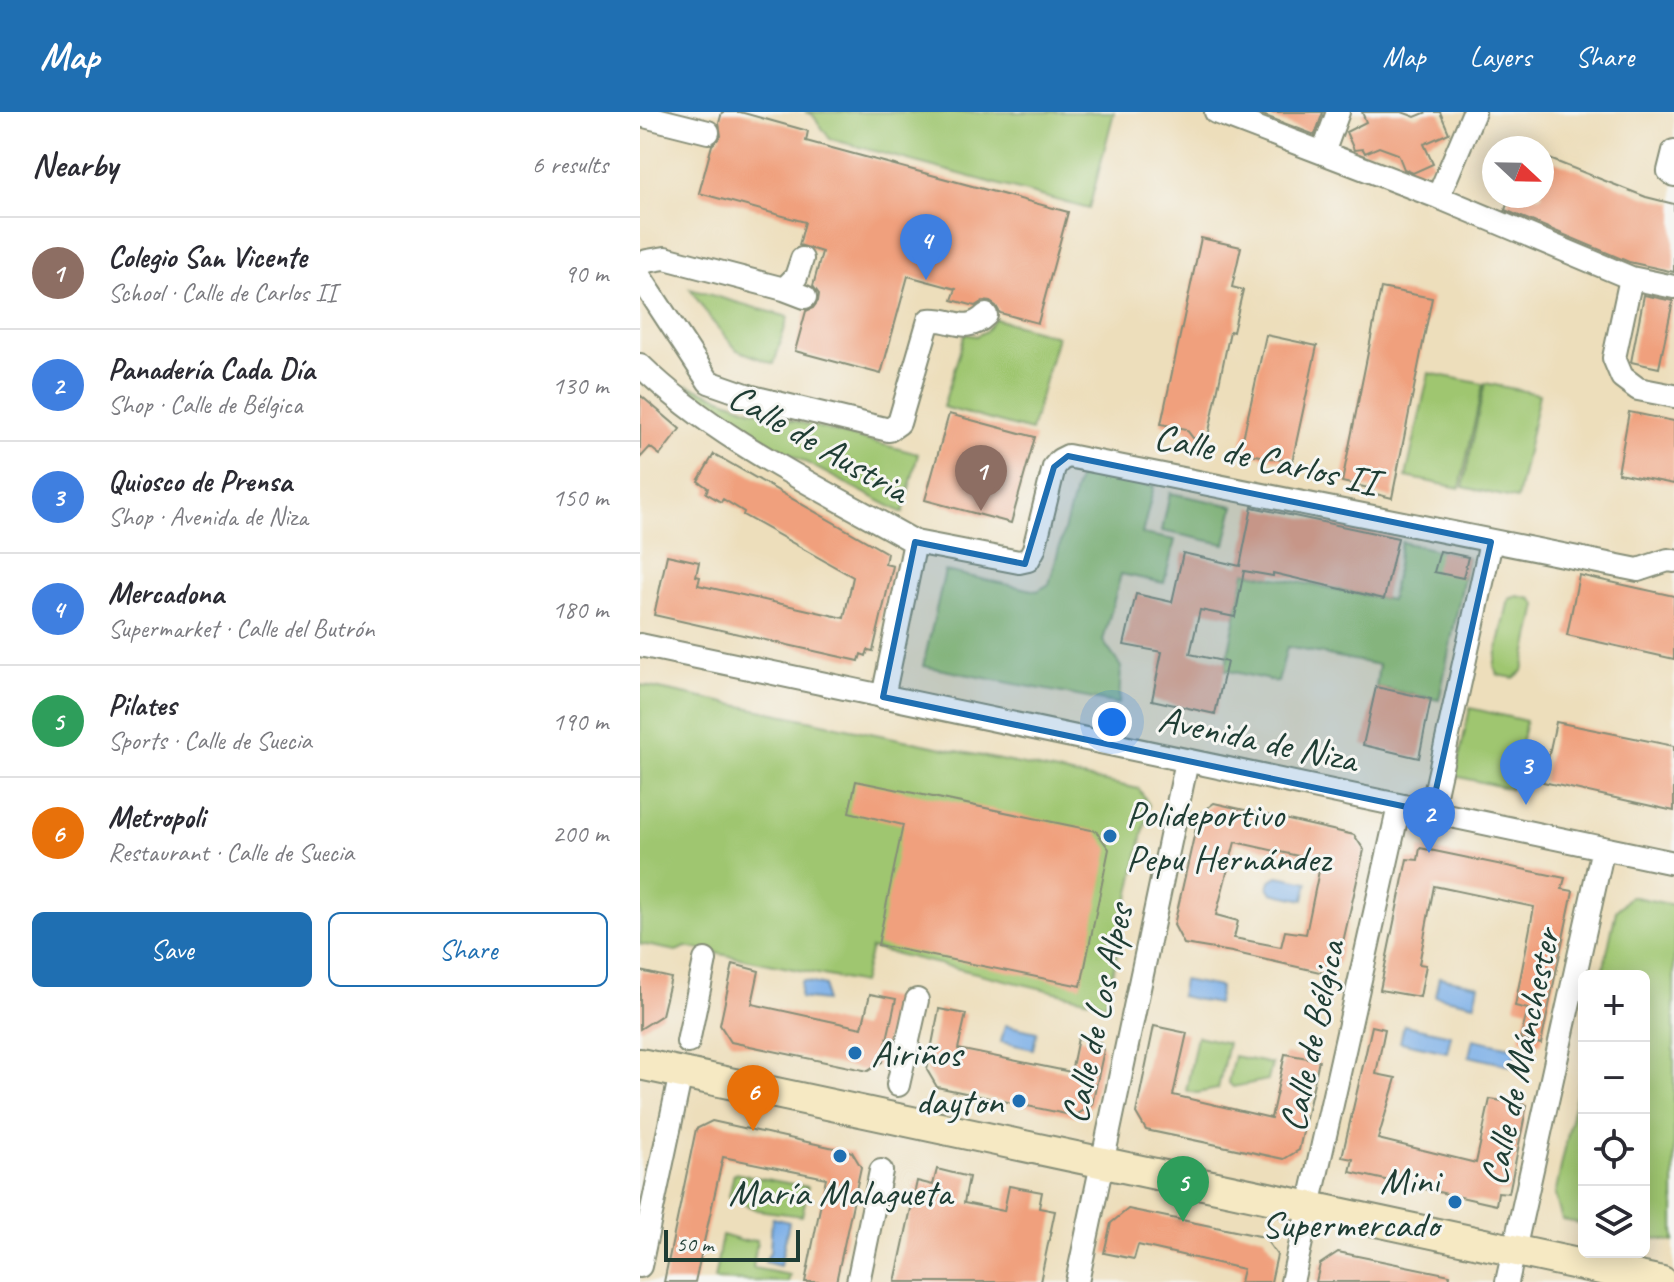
<!DOCTYPE html>
<html lang="en">
<head>
<meta charset="utf-8">
<style>
  body { margin:0; font-family:Caveat,sans-serif; background:#f2f2f3; color:#2b2b33 }
  .controls { position:absolute; right:24px; bottom:24px; display:grid; overflow:hidden; border-radius:12px; box-shadow:0 4px 20px #0003 }
  .controls button { width:72px; height:72px; display:grid; place-items:center; padding:0; border:0; border-bottom:2px solid #e1e1e2; background:#fff; color:#2b2b33; font:40px sans-serif }
  .compass { position:absolute; left:842px; top:24px; width:72px; height:72px; border-radius:50%; background:#fff; box-shadow:0 4px 20px #0003; rotate:112deg }
  .scale { position:absolute; left:24px; bottom:20px; width:136px; box-sizing:border-box; padding-left:8px; border:4px solid #1f3d34; border-top:0; font-size:22px; line-height:28px; white-space:nowrap; color:#1f3d34; -webkit-text-stroke:6px #f6f6f2; paint-order:stroke }
  .you { position:absolute; left:472px; top:610px; width:28px; height:28px; margin:-20px; border:6px solid #fff; border-radius:50%; background:#1a73e8; box-shadow:0 0 0 12px #1a73e833 }
  .badge { display:grid; place-items:center; width:52px; height:52px; border-radius:50%; background:#1f6fb2; color:#fff; font-size:26px; font-weight:700 }
  .pin { position:absolute; translate:-50% -66px; filter:drop-shadow(0 2px 4px #0008) }
  .pin::after { content:''; position:absolute; top:42px; width:28px; height:24px; background:inherit; clip-path:polygon(0 0,100% 0,50% 100%) }
  .list { margin:0; padding:0; list-style:none }
  h2 { display:flex; justify-content:space-between; align-items:center; height:104px; margin:0; padding:0 32px; font-size:34px }
  h2 small { font-size:26px; font-weight:400; color:#7c7c81 }
  .list li { display:grid; grid-template-columns:52px 1fr auto; gap:24px; align-items:center; box-sizing:border-box; height:112px; padding:0 32px; border-top:2px solid #e1e1e2 }
  .list b { display:block; font-size:30px; white-space:nowrap }
  .list p { margin:0; font-size:26px; white-space:nowrap; color:#7c7c81 }
  .list em { font-size:26px; font-style:normal; color:#7c7c81 }
  .actions { display:flex; gap:16px; padding:24px 32px }
  .actions a { flex:1; padding:18px 0; border:2px solid #1f6fb2; border-radius:12px; text-align:center; font-size:28px; color:#1f6fb2 }
  .actions .main { background:#1f6fb2; color:#fff }
  .icon { flex:none; width:44px; height:44px; fill:none; stroke:currentColor; stroke-width:2; stroke-linecap:round; stroke-linejoin:round }
  .map { position:relative; flex:none; width:1034px; height:1170px; overflow:hidden }
  header { display:flex; align-items:center; gap:48px; box-sizing:border-box; height:112px; padding:0 40px; background:#1f6fb2; color:#fff }
  header strong { font-size:38px }
  nav { display:flex; gap:44px; margin-inline-start:auto; font-size:28px }
  main { display:flex }
  aside { flex:1; background:#fff }
  .map>svg:first-child { display:block }
  .green { fill:#9fc670; stroke:#5f8252; stroke-width:2 }
  .water { fill:#7aaee7; stroke:#4c768e; stroke-width:2 }
  .building { fill:#f0a07d; fill-rule:evenodd }
  .lines { fill:none; stroke-linecap:round; stroke-linejoin:round }
  .street-casing { stroke:#868e78; stroke-width:26 }
  .secondary-casing { stroke:#868e78; stroke-width:34 }
  .street { stroke:#fff; stroke-width:22 }
  .secondary { stroke:#f6e9c3; stroke-width:30 }
  .marked { fill:#1f6fb2; fill-opacity:0.2; stroke:#1f6fb2; stroke-width:6; stroke-linejoin:round }
  .poi-dot { fill:#1f6fb2; stroke:#f6f6f2; stroke-width:3 }
  .labels { text-anchor:middle; dominant-baseline:central; stroke-width:6; stroke-linejoin:round; paint-order:stroke }
  .street-label { font-size:38px; fill:#1f3d34; stroke:#f6f6f2 }
  .poi-label { font-size:38px; fill:#1f3d34; stroke:#f6f6f2; text-anchor:start }
</style>
</head>
<body>
<header>
<strong>Map</strong>
<nav><a>Map</a><a>Layers</a><a>Share</a></nav>
</header>
<main>
<aside>
<h2>Nearby<small>6 results</small></h2>
<ul class="list">
<li><span class="badge" style="background:#8d6e63">1</span><div><b>Colegio San Vicente</b><p>School · Calle de Carlos II</p></div><em>90 m</em></li>
<li><span class="badge" style="background:#3f7fe0">2</span><div><b>Panadería Cada Día</b><p>Shop · Calle de Bélgica</p></div><em>130 m</em></li>
<li><span class="badge" style="background:#3f7fe0">3</span><div><b>Quiosco de Prensa</b><p>Shop · Avenida de Niza</p></div><em>150 m</em></li>
<li><span class="badge" style="background:#3f7fe0">4</span><div><b>Mercadona</b><p>Supermarket · Calle del Butrón</p></div><em>180 m</em></li>
<li><span class="badge" style="background:#2e9e5b">5</span><div><b>Pilates</b><p>Sports · Calle de Suecia</p></div><em>190 m</em></li>
<li><span class="badge" style="background:#e8710a">6</span><div><b>Metropoli</b><p>Restaurant · Calle de Suecia</p></div><em>200 m</em></li>
</ul>
<div class="actions"><a class="main">Save</a><a>Share</a></div>
</aside>
<div class="map">
<svg width="1034" height="1170" viewBox="0 0 1034 1170">
  <rect width="100%" height="100%" fill="#f6f6f2"/>
  <filter id="ink" filterUnits="userSpaceOnUse"><feTurbulence type="fractalNoise" baseFrequency=".0125" numOctaves="2"/><feDisplacementMap in="SourceGraphic" scale="16" xChannelSelector="R" yChannelSelector="G"/><feConvolveMatrix kernelMatrix="1 2 1 2 8 2 1 2 1" color-interpolation-filters="sRGB"/></filter>
  <filter id="wash" filterUnits="userSpaceOnUse"><feTurbulence type="fractalNoise" baseFrequency=".006" numOctaves="4" result="noise"/><feDisplacementMap in="SourceGraphic" scale="32" xChannelSelector="R" yChannelSelector="G"/><feGaussianBlur stdDeviation="1.8" result="paint"/><feColorMatrix in="noise" values="0 0 0 0 0 0 0 0 0 0 0 0 0 0 0 0 0 1.4 0 .05"/><feComposite in="paint" operator="in"/></filter>
  <g filter="url(#wash)">
    <rect width="100%" height="100%" fill="#eddebb"/>
    <path class="green" d="M165,0H474L449,97L190,27L172,2Z
      M50,177L148,205L134,252L97,238L72,209Z
      M355,207L417,224L391,319L303,295L325,222L336,224L346,219Z
      M789,261L843,272L820,376L766,365Z
      M845,271L899,282L877,387L823,375Z
      M47,273L110,297L278,342L263,401C192,363 107,325 47,273Z
      M440,361L514,374L502,422L535,428L524,471L481,462L463,529L481,555L479,592L283,554L305,459L397,479L409,472Z
      M530,381L594,394L585,432L522,419Z
      M761,430L828,445L799,588L736,575L739,553L647,535L638,570L585,558L605,460L751,488Z
      M877,484L892,487L897,493L883,559L874,566L858,563L854,554L869,487Z
      M0,573L499,677L509,693L466,892L231,836L222,871L46,835L36,839L0,832Z
      M830,596L886,609L871,677L815,664Z
      M990,784L1034,793V1130L1004,1124V864H962L976,799Z
      M557,924L588,931L578,977L557,981L546,979Z
      M594,944L632,952L628,968L593,975L588,970Z
      M944,947V1112L922,1108L915,1083Z
      M94,1061L168,1075L162,1104L117,1098L89,1085Z
      M82,1123L102,1129L117,1128L113,1156L150,1163L148,1170L74,1168Z"/>
    <path class="water" d="M638,764L668,770L664,788L632,781L628,775L630,769Z
      M799,865L839,873L835,892L795,884Z
      M543,868L580,875L577,892L540,884Z
      M164,869L185,874V889L160,886L161,870Z
      M365,913L397,920L393,937L361,930Z
      M764,913L811,923L807,940L760,930Z
      M833,927L876,936L872,954L829,944Z
      M132,1106L149,1110L140,1154L125,1150L130,1140Z"/>
    <g id="blocks">
      <path class="building" d="M82,0H100L168,19L166,29L428,100L398,211L360,201L356,194L350,190L343,189L335,194L312,188L316,177L268,164L241,262L155,239L166,199L173,196L178,189L179,182L173,174L182,140L159,133L165,110L59,81L72,33L81,24L79,11Z
        M615,0H683L675,23Z
        M722,0H762L775,5L787,0H800L809,21L784,32L793,52L773,61L764,57L758,42L739,35L725,41L723,37L714,38L706,20L726,10Z
        M902,44L1006,85L1034,92V160L989,150L865,98L870,84H902Z
        M561,126L601,135L592,175L603,178L593,220L590,219L567,329L553,326L546,317L521,312Z
        M741,176L792,186L752,386L732,381L733,377L702,370Z
        M1004,183L1033,189L1019,256L991,250Z
        M626,223L677,234L652,350L600,340Z
        M0,283L40,317L20,343L10,335L0,346Z
        M989,300L1034,309V372L978,361Z
        M309,302L395,325L371,411L285,388Z
        M74,342L247,441L245,452L253,454L233,539L228,538L226,544L221,542L219,549L14,503L27,443L59,450L56,464L60,465L58,473L204,506L213,465L103,403L104,400L83,387L81,390L66,381L68,376L58,369Z
        M612,395L758,426L744,487L633,461V464L604,459L595,505L560,498L550,542L587,550L575,602L512,588L522,540L484,533L496,482L532,490L543,441L600,454Z
        M800,439L828,445L823,466L794,460Z
        M939,463L1034,484V547L927,523Z
        M736,575L791,587L779,646L723,633Z
        M916,610L1034,634V699L903,670Z
        M216,669L456,719L469,737L441,874L238,833L263,713L209,700Z
        M574,691L714,723L724,738L698,852L684,861L592,840L544,832L534,813L559,702ZM595,730L681,749L666,822L645,819L641,835L594,826L598,809L576,803Z
        M780,736L925,766L922,777L933,779L901,932L880,927L888,897L875,894L894,795L794,774L779,852L786,853L780,885L740,878L767,747L778,748Z
        M93,852L119,859L112,892L222,916L230,882L256,887L242,950L228,959L91,930L80,913Z
        M0,859L31,866L22,903L0,917Z
        M299,897L326,902L318,937L431,960L438,926L460,930L464,938L452,993L435,1004L297,975L287,958Z
        M514,914L547,921L533,983L631,1006L645,942L679,948L659,1038L644,1047L506,1018L496,1001Z
        M732,914L745,917L736,962L756,966L738,1027L836,1051L850,987L887,993L869,1081L858,1080L856,1093L710,1060L713,1047L702,1045Z
        M72,1009L212,1040L221,1055L196,1170H165L186,1066L83,1045L55,1170H24L56,1017Z
        M297,1057L329,1065L324,1091L364,1099L369,1074L402,1080L399,1096L415,1099L400,1170H255L277,1069L293,1073Z
        M488,1097L624,1125L637,1143L631,1170H600L603,1157L498,1133L494,1147L464,1141L471,1111Z
        M698,1140L810,1163L809,1170H676L680,1152Z"/>
    </g>
  </g>
  <g filter="url(#ink)">
    <use href="#blocks" fill-opacity="0" stroke="#868e78" stroke-width="2"/>
    <g class="lines">
      <g class="street-casing">
        <path id="street" d="M576,0L798,85L991,166L1034,175
          M0,3L68,20
          M1034,39L1029,59L1034,63
          M683,41L698,0
          M798,85L834,0
          M0,153L7,149L25,146L144,177L165,185
          M0,165L69,270L112,285L249,318L259,311L289,208C314,206 325,223 346,203
          M991,166L974,246L982,265L998,277L1034,284
          M144,177L156,165L162,147
          M0,253C78,329 181,376 275,430L243,585
          M275,430L379,450L388,448L394,437L414,355L420,348L428,344L998,458L1028,448L1034,449
          M0,533L1034,751
          M791,700L851,430
          M48,930L65,848
          M258,973L277,888
          M0,1154L41,961
          M218,1170L241,1059
          M437,1170L547,649
          M652,1170L759,694
          M867,1170L963,736"/>
      </g>
      <g class="secondary-casing">
        <path id="secondary" d="M0,952L1022,1170"/>
      </g>
      <use href="#street" class="street"/>
      <use href="#secondary" class="secondary"/>
    </g>
  </g>
  <path class="marked" d="M428,344L851,430L791,700L243,585L275,430L385,452L414,355Z"/>
  <g class="poi-dot">
    <circle cx="470" cy="724" r="8"/>
    <circle cx="215" cy="941" r="8"/>
    <circle cx="379" cy="989" r="8"/>
    <circle cx="200" cy="1044" r="8"/>
    <circle cx="815" cy="1090" r="8"/>
  </g>
  <g class="labels">
    <g class="street-label">
      <text transform="translate(179 331) rotate(30)">Calle de Austria</text>
      <text transform="translate(626 347) rotate(12)">Calle de Carlos II</text>
      <text transform="translate(618 627) rotate(12)">Avenida de Niza</text>
      <text transform="translate(457 902) rotate(-78)">Calle de Los Alpes</text>
      <text transform="translate(672 924) rotate(-78)">Calle de Bélgica</text>
      <text transform="translate(880 945) rotate(-78)">Calle de Mánchester</text>
    </g>
    <g class="poi-label">
      <text x="486" y="702">Polideportivo<tspan x="486" dy="44">Pepu Hernández</tspan></text>
      <text x="231" y="941">Airiños</text>
      <text x="363" y="989" text-anchor="end">dayton</text>
      <text x="799" y="1068" text-anchor="end">Mini<tspan x="799" dy="44">Supermercado</tspan></text>
      <text x="200" y="1080" text-anchor="middle">María Malagueta</text>
    </g>
  </g>
</svg>
<div class="controls">
<button>+</button>
<button>−</button>
<button><svg class="icon" aria-label="locate" viewBox="0 0 24 24"><circle cx="12" cy="12" r="6"/><path d="M12 2v4M12 18v4M2 12h4M18 12h4"/></svg></button>
<button><svg class="icon" aria-label="layers" viewBox="0 0 24 24"><path d="M12 4l9 5-9 5-9-5zM3 14l9 5 9-5"/></svg></button>
</div>
<svg class="compass" viewBox="-18 -18 36 36"><path d="M0-13l5 13h-10z" fill="#e53935"/><path d="M0 13l5-13h-10z" fill="#7c7c81"/></svg>
<div class="scale">50 m</div>
<div class="you"></div>
<div class="pin badge" style="left:341px;top:399px;background:#8d6e63">1</div>
<div class="pin badge" style="left:789px;top:741px;background:#3f7fe0">2</div>
<div class="pin badge" style="left:886px;top:693px;background:#3f7fe0">3</div>
<div class="pin badge" style="left:286px;top:168px;background:#3f7fe0">4</div>
<div class="pin badge" style="left:543px;top:1110px;background:#2e9e5b">5</div>
<div class="pin badge" style="left:113px;top:1019px;background:#e8710a">6</div>
</div>
</main>
</body>
</html>
